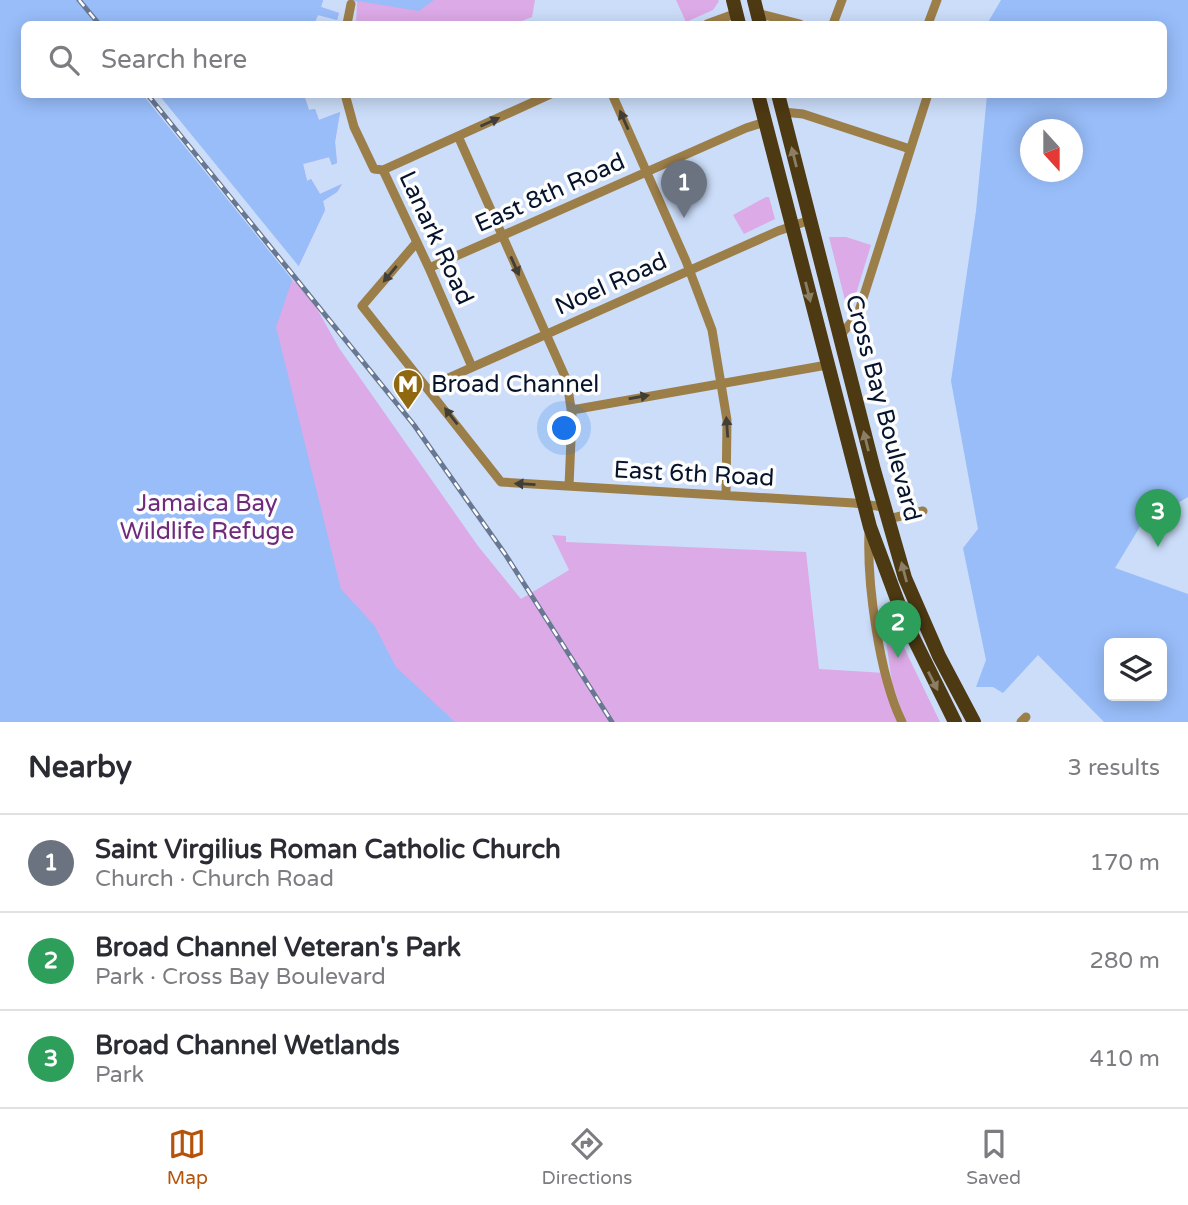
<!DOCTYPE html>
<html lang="en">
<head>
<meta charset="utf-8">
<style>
  body { margin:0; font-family:"Varela Round",sans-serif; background:#f7f7f7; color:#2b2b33 }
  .controls { position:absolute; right:21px; bottom:21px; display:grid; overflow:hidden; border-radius:10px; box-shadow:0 4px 18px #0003 }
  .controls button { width:63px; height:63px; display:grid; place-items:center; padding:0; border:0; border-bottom:2px solid #e1e1e2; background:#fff; color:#2b2b33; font:35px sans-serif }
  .compass { position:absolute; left:1020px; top:119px; width:63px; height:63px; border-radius:50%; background:#fff; box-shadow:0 4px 18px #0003; rotate:159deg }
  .you { position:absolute; left:565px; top:429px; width:24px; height:24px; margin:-18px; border:5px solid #fff; border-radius:50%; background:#1a73e8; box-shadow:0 0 0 10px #1a73e833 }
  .badge { display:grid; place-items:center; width:46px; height:46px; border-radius:50%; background:#b45309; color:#fff; font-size:23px; font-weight:700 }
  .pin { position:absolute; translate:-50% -58px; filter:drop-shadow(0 2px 4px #0008) }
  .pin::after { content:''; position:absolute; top:37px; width:24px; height:21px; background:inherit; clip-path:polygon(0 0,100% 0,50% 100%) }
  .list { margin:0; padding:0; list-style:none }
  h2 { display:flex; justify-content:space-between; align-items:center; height:91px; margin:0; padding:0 28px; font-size:30px }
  h2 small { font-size:23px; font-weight:400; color:#7c7c81 }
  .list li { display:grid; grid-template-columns:46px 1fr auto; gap:21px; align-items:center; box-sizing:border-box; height:98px; padding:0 28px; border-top:2px solid #e1e1e2 }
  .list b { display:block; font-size:26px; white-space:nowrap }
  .list p { margin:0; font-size:23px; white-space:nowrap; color:#7c7c81 }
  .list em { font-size:23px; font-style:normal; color:#7c7c81 }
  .icon { flex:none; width:38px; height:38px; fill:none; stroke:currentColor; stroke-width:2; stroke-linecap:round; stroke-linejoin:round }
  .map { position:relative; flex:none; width:1188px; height:722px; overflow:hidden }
  .search { position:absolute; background:#fff; box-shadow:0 4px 18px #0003; left:21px; right:21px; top:21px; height:77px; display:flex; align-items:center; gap:18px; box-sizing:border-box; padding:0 24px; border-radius:10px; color:#7c7c81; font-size:26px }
  .sheet { height:385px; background:#fff }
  nav { display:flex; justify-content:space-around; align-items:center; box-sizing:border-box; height:98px; border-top:2px solid #e1e1e2; background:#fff; font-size:19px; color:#7c7c81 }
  nav a { display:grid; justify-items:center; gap:4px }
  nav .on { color:#b45309 }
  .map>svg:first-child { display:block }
  .green { fill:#dcaae7 }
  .water { fill:#98bdf9; fill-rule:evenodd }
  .pier { fill:#cbddf9 }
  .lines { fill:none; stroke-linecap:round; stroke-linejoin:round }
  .street { stroke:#9c7e49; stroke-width:9 }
  .primary { stroke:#4d3912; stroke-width:14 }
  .rail-casing { stroke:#687792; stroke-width:5 }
  .rail { stroke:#fdfdfd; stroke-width:2.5; stroke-dasharray:8; stroke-linecap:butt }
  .oneway { fill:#413e38 }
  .oneway2 { fill:#8b7e64 }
  .labels { text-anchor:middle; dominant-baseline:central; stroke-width:7; stroke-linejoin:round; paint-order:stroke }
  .street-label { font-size:24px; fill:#05132d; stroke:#fdfdfd }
  .poi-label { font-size:24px; fill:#05132d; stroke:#fdfdfd; text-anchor:start }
  .park-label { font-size:24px; fill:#6f2a7e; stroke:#fdfdfd }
</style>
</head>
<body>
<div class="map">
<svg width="1188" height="722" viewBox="0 0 1188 722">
  <rect width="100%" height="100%" fill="#cbddf9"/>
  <path class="green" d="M0,0H323L321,7L339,13L337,20L318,15L314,24H24V94L304,95L309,110L315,109L319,120L340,112L335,142L337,163L332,165L329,157L303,164L307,181L311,179L320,194L342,184L337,192L323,201L325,210L293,278L316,307L339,348L478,546L521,599L569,570L552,535L566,536V542L806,552L819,669L885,673L902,722H0Z
    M351,0H535L532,17L514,24H356L357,2Z
    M676,0H718L719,1L713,10L686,22Z
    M766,197H769L775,219L744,234L733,215Z
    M829,237H846L871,245L851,310L848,312Z
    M896,631L940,722H906L892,683L885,633Z"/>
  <path class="water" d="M0,0H323L321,7L339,13L337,20L318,15L314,24H24V94L304,95L309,110L315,109L319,120L340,112L335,142L337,163L332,165L329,157L303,164L307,181L311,179L320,194L342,184L337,192L323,201L325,210L293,278L276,327L341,589L374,625L396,667L455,722H0Z
    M351,0H434L419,11Z
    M1001,0H1188V497L1141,525L1115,568L1188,594V722H1104L1038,655L1003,693L993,687H976L986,660L963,548L978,529L951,381L976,211L987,95L1164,94V24H987ZM1030,130H1072V172H1030ZM1109,643H1162V696H1109Z"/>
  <path class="pier" d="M143,95H159L301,269L295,283Z"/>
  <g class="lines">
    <path class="street" d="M757,13L800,24
      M347,24L351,4
      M707,24L737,13
      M833,24L842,0
      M928,24L937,0
      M345,94L354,127L374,169L383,170
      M612,94L686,261L712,330L727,420L726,495
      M783,112L803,114L910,149
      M458,136L567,381L572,416L569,486
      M383,170L429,268L472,367
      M383,170L551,94
      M417,242L362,306L501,482L854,503L884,507
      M429,268L746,128L765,122
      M840,336L858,314L928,94
      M430,389L446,379L778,231L810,220
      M572,410L827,365
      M888,519L923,511
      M869,533C867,584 879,675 902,722
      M1021,722L1026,717"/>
    <path class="primary" d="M733,0L739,24
      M754,0L760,24
      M758,94L870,527L905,621L955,722
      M778,94L874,470L905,578L939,656L974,722"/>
    <g class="rail-casing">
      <path id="rail" d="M79,0L99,24
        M147,94L414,425L505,554L612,722"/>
    </g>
    <use href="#rail" class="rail"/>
  </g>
  <defs><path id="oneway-solid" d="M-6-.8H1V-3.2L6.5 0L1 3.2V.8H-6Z" transform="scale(1.75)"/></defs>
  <g class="oneway">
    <use href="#oneway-solid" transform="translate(624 120) rotate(-114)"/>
    <use href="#oneway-solid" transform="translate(490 122) rotate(-24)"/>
    <use href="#oneway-solid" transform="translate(515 266) rotate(66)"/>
    <use href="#oneway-solid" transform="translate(390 274) rotate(130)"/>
    <use href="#oneway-solid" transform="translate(639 397) rotate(-10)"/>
    <use href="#oneway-solid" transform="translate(451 416) rotate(-128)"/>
    <use href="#oneway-solid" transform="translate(727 427) rotate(-94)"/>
    <use href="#oneway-solid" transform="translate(525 484) rotate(-177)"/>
  </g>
  <g class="oneway2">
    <use href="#oneway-solid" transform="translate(794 157) rotate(-104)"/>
    <use href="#oneway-solid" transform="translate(808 292) rotate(76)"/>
    <use href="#oneway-solid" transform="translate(866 441) rotate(-104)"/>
    <use href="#oneway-solid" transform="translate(904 572) rotate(-105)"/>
    <use href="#oneway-solid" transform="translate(933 681) rotate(63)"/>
  </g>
  <defs>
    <g id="metro-pin" transform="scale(1.575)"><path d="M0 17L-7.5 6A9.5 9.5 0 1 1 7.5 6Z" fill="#90680f" stroke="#fdfdfd"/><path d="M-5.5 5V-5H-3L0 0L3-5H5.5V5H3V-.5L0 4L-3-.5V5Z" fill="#fff"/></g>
  </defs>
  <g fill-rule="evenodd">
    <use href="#metro-pin" x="408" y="384"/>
  </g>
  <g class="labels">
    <g class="street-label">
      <text transform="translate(550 193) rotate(-24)">East 8th Road</text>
      <text transform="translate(436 238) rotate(65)">Lanark Road</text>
      <text transform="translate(611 284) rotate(-24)">Noel Road</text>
      <text transform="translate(883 408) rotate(75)">Cross Bay Boulevard</text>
      <text transform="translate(694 474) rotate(3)">East 6th Road</text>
    </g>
    <g class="poi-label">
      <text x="431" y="384">Broad Channel</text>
    </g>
    <g class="park-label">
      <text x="207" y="503">Jamaica Bay<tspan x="207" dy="28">Wildlife Refuge</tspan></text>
    </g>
  </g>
</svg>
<div class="controls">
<button><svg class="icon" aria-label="layers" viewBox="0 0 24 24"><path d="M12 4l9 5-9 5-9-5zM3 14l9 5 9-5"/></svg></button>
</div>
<svg class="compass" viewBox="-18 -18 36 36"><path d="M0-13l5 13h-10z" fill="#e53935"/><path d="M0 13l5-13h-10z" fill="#7c7c81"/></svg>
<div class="you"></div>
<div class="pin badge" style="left:684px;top:218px;background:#6b7280">1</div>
<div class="pin badge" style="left:898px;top:658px;background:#2e9e5b">2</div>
<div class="pin badge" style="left:1158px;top:547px;background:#2e9e5b">3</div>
<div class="search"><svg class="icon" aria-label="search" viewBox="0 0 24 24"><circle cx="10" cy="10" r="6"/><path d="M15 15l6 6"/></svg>Search here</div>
</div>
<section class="sheet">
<h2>Nearby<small>3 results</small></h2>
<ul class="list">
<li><span class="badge" style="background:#6b7280">1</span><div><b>Saint Virgilius Roman Catholic Church</b><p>Church · Church Road</p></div><em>170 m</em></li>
<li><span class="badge" style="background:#2e9e5b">2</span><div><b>Broad Channel Veteran's Park</b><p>Park · Cross Bay Boulevard</p></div><em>280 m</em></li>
<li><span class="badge" style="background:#2e9e5b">3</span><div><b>Broad Channel Wetlands</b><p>Park</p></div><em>410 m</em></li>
</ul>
</section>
<nav>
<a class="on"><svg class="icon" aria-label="map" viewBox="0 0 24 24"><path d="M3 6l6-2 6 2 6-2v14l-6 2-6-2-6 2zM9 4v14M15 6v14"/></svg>Map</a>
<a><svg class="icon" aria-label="directions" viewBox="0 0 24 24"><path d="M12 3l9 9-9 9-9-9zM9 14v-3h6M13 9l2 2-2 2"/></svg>Directions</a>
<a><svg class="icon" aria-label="saved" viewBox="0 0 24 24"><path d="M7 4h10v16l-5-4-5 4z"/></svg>Saved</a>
</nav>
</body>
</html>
